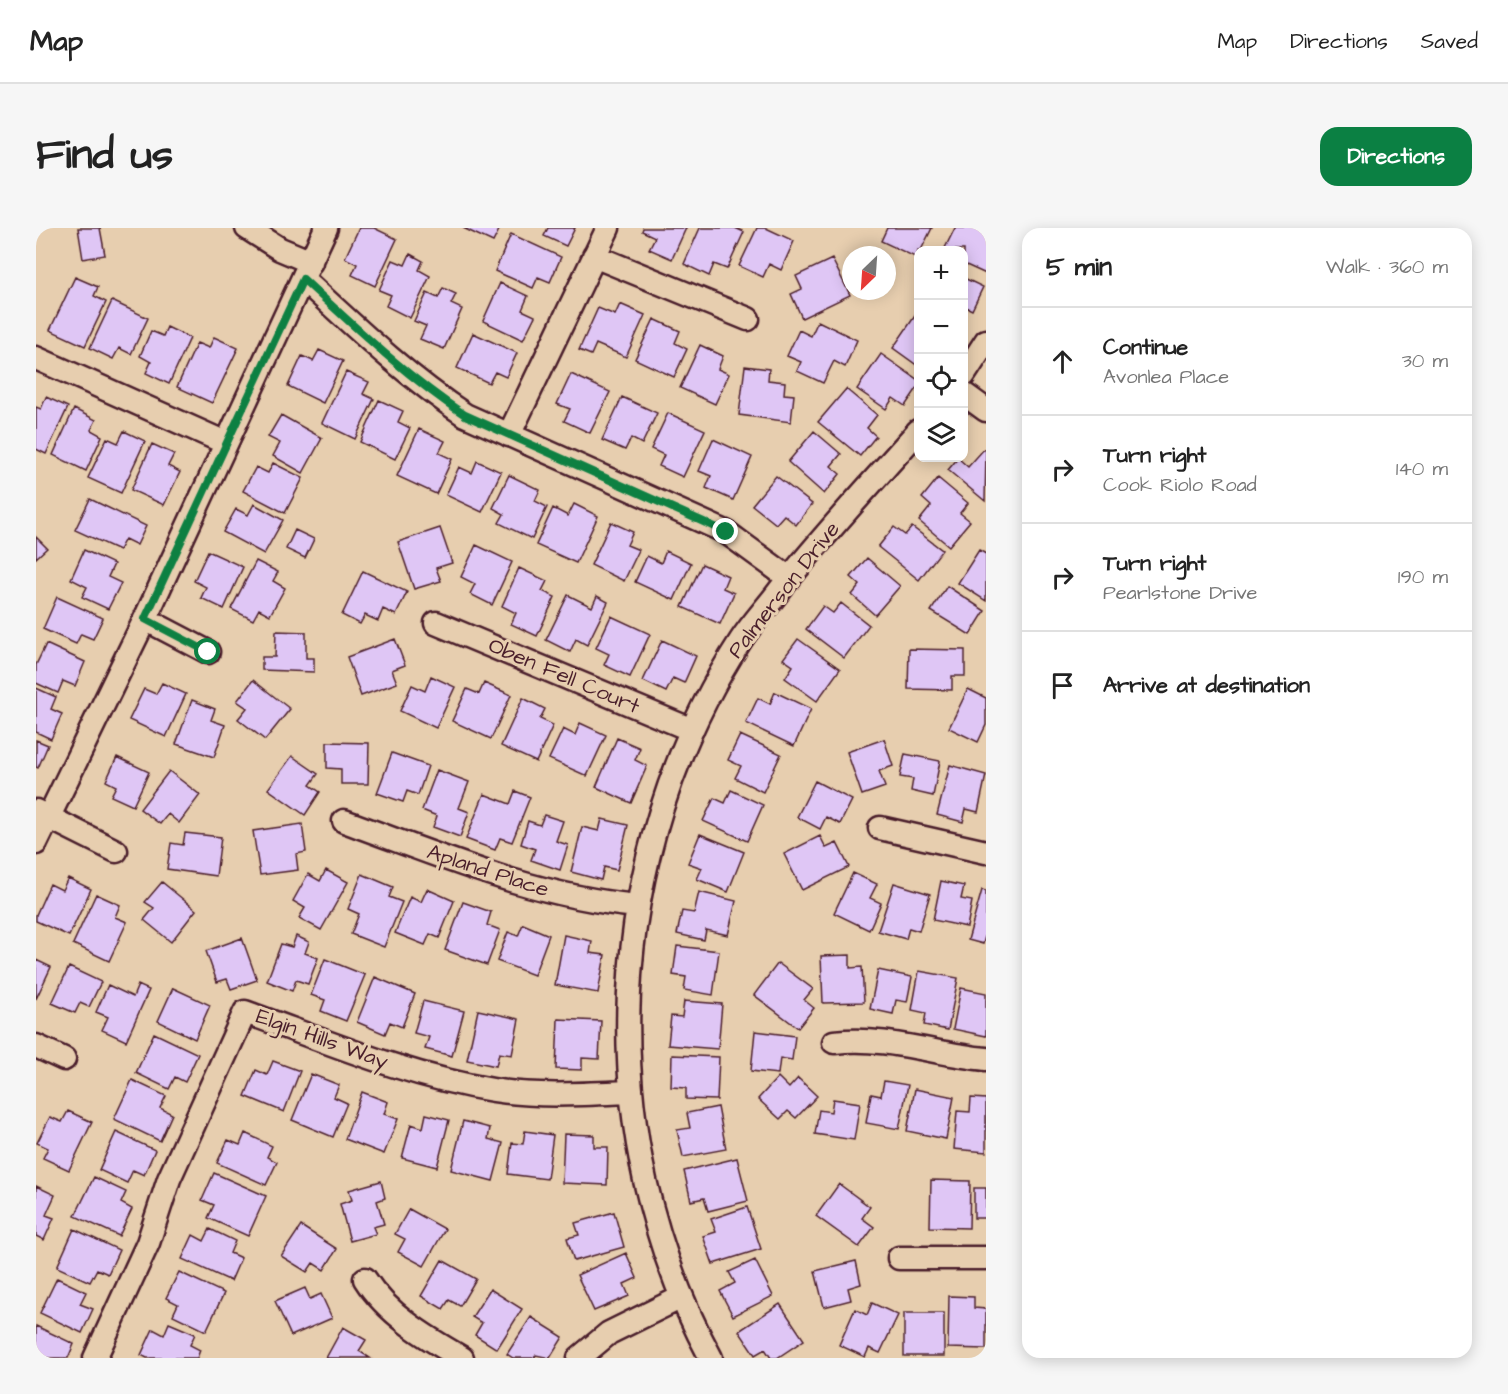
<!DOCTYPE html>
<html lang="en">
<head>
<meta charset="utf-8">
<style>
  body { margin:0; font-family:"Architects Daughter",sans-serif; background:#f6f6f6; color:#222 }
  .controls { position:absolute; right:18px; top:18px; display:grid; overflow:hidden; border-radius:12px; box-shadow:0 3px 15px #0003 }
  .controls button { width:54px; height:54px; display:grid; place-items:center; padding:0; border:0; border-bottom:2px solid #e0e0e0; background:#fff; color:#222; font:30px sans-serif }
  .compass { position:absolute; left:806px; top:18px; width:54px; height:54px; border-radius:50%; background:#fff; box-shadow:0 3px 15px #0003; rotate:205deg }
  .stop { position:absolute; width:18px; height:18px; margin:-14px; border:4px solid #0b8043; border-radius:50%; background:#fff }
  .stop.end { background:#0b8043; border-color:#fff; box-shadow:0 2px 6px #0008 }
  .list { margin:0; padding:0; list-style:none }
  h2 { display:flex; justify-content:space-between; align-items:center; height:78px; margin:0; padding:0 24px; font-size:26px }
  h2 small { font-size:20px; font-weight:400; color:#767676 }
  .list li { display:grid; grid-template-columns:39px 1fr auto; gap:18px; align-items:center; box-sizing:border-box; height:108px; padding:0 24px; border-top:2px solid #e0e0e0 }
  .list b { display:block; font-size:22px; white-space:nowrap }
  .list p { margin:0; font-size:20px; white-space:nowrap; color:#767676 }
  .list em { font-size:20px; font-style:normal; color:#767676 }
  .icon { flex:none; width:33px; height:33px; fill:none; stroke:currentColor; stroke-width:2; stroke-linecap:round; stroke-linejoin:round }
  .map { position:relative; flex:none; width:950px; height:1130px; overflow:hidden; border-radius:18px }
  header { display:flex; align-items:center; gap:36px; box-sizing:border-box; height:84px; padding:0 30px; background:#fff; border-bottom:2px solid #e0e0e0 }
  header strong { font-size:28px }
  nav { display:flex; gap:33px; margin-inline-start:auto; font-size:21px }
  .intro { display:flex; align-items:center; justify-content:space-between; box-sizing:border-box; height:144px; padding:0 36px }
  h1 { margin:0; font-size:42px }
  .button { padding:15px 27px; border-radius:18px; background:#0b8043; color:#fff; font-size:21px; font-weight:700 }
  main { display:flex; gap:36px; padding:0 36px }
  aside { flex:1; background:#fff; border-radius:18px; box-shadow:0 3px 15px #0003 }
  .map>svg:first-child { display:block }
  .building { fill:#dfc6f5; stroke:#4a1f2b; stroke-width:1.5 }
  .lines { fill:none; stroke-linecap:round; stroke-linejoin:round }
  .minor-casing { stroke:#4a1f2b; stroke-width:27 }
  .minor { stroke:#e7ceaf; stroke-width:22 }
  .route { stroke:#0b8043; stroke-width:8 }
  .labels { text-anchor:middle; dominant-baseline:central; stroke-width:6; stroke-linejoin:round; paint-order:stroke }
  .street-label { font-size:22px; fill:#4a1f2b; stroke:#e7ceaf }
</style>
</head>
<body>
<header>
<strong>Map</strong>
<nav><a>Map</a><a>Directions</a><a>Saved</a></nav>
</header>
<div class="intro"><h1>Find us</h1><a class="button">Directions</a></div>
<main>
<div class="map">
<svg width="950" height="1130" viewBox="0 0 950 1130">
  <rect width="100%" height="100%" fill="#e7ceaf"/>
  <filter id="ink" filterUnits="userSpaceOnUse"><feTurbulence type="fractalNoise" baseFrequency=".0167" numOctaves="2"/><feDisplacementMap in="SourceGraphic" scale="12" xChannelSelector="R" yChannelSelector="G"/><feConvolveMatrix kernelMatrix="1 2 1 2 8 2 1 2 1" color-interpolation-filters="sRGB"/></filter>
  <g filter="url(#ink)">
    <path class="building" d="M42,0H64L69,27L47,31Z
      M323,0H338L361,11L339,58L316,47L321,36L309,30Z
      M427,0H464L457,14Z
      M512,0H539L530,18L508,8Z
      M607,0H650L636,31L613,21L619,9L606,3Z
      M664,0H699L708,4L691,41L678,36L673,48L648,36Z
      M721,0H730L758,13L745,42L733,36L727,49L703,38Z
      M851,0H896L885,22H882L881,30L845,13Z
      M919,0H950V46L928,36V22H908Z
      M475,6L525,29L514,54L502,49L497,60L459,43Z
      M374,26L387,33L383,42L394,48L374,90L350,78L355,67L343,62L357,32L369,37Z
      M796,31L814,67L766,90L755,66L766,61L760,48Z
      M39,49L62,59L58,68L70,74L49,118L14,102Z
      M928,50L947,59L936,82L928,78Z
      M464,55L492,68L486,82L499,88L487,112L447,93Z
      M407,60L420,66L415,76L426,81L408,121L384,111L390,98L378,93L391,65L402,70Z
      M76,73L112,90L95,126L83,120L77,131L54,120Z
      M584,76L609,87L590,129L560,116L555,127L543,122L562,80L579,87Z
      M881,85L882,86V138L857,120Z
      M618,91L644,103L639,115L651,121L638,149L599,131Z
      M782,93L821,112L809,139L798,133L787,155L761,143L765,134L751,128L763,102L775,108Z
      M131,99L154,110L133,156L110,145L115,134L104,128L115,103L127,108Z
      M437,105L481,125L470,149L459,144L453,155L421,140Z
      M178,109L202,120L176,175L141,159L161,115L173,120Z
      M664,117L687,128L682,141L693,146L679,176L644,160Z
      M283,122L307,133L287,175L252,158L266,128L277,133Z
      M845,126L882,152V159L869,178L857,170L850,181L821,161Z
      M709,138L733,141L732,152L749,154L748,166L758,167L755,194L703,187Z
      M310,144L333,154L327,166L338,171L319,211L286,195Z
      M535,146L574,164L554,205L528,193L534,181L521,176Z
      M810,161L841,187L831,200L840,208L824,228L782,194Z
      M10,169L32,179L10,226L0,221V179L5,181Z
      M586,169L621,185L606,216L595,210L589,222L566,212Z
      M343,172L367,183L362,194L374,200L359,231L324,214Z
      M38,181L60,192L55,202L66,208L50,243L17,227Z
      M632,185L669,202L647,249L623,238L628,227L615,221Z
      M245,187L286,210L267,245L237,228L244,215L232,209Z
      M383,201L409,213L403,225L416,231L400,266L361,248Z
      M88,203L109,213L85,265L52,250L71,210L82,215Z
      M778,203L805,226L795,238L804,246L788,266L752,234Z
      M677,211L716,229L697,272L670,260L675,248L663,243Z
      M116,216L138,226L132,238L144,244L128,277L95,262Z
      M948,221L950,223L949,273L912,242L922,230L932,239Z
      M441,233L465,244L446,284L410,267L423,239L436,245Z
      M237,235L267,250L249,285L207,263L220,239L232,245Z
      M473,247L504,262L499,273L511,279L496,311L463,295L468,286L457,280Z
      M740,248L776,276L760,297L748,287L740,296L716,277Z
      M902,250L932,275L924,285L934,293L913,318L883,293L895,278L886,270Z
      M54,271L110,298L101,317L89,311L83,322L39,302Z
      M218,276L247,292L228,326L187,304L200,281L212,287Z
      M538,276L562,288L540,335L500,317L517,280L532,288Z
      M575,294L597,304L591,317L603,322L588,353L555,337Z
      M858,299L869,307L876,299L906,322L883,352L842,319Z
      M404,300L416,335L400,340L405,353L378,361L362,314Z
      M259,302L278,311L269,330L250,321Z
      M0,309L11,320L0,330Z
      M440,317L476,334L456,377L434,366L439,356L425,349Z
      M48,322L78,336L72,349L85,355L72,381L46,369L51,359L35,351Z
      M943,322L950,326V373L922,355Z
      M172,323L207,339L188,381L165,370L170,359L158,353Z
      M630,323L655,335L638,372L599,354L611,328L625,335Z
      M831,330L864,358L839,387L816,367L824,357L815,349Z
      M220,333L242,344L237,353L249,360L234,387L223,381L217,392L195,381Z
      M666,336L692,348L687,360L698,365L684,396L646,379Z
      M483,340L511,353L506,363L519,369L501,408L475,396L480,385L466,378Z
      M327,343L371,364L360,387L347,381L342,393L329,387L324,396L306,387Z
      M911,358L949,383L934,407L895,383Z
      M532,367L556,379L561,368L572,374L551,417L540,411L534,424L510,412Z
      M21,369L67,390L57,411L45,406L40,416L7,401Z
      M805,375L833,397L808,430L770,401L787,378L797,385Z
      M575,388L614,406L594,449L568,437L573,426L560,420Z
      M240,403L270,404V430H278V444L226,442V429H239Z
      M359,411L369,437L356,442L361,455L325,468L311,429Z
      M762,411L804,441L781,473L749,450L757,438L747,431Z
      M626,412L660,428L648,455L637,450L630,464L607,453Z
      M10,416L49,434L39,458L27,453L22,465L0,455V437Z
      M873,421L929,422V448H916V462L872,461Z
      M395,448L419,459L400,500L364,483L376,457L389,463Z
      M217,452L254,481L229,512L202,491L211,480L201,473Z
      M126,455L150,466L130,509L93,492L108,461L120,466Z
      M448,455L475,467L455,511L416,493L431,461L443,466Z
      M0,460L20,469L15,481L26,486L15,511L0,504Z
      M932,461L950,470V497L942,514L913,500Z
      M739,464L775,481L758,518L710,495L722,470L734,476Z
      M487,470L509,481L504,491L517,497L500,534L465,518Z
      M156,472L179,481L175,492L189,497L178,529L140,516Z
      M544,495L570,507L551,548L513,531L527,501L539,507Z
      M704,507L745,526L727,564L699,550L705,538L692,532Z
      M581,510L604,520L599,532L611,538L595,575L560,559Z
      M848,511L857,538L843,543L849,559L826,567L811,524Z
      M0,512L12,517L2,540L0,539Z
      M291,514L333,515L332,556H305V541L291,540Z
      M356,525L392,538L382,567L371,563L367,574L341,565Z
      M869,526L904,533L897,568L875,563L877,551L864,549Z
      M256,528L282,546L274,557L284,564L269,587L232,561Z
      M81,529L113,544L97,578L75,568L80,558L70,553Z
      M914,537L950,547L942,584L930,581L927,594L901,587Z
      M401,542L433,554L423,580L433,584L424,609L397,599L401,588L386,582Z
      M133,543L164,567L143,595L132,586L124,596L104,581Z
      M779,553L816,572L804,596L790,589L784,601L761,589Z
      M695,562L727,577L711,613L667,593L678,570L689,575Z
      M479,563L494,569L476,614L464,610L459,622L430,611L448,566L474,576Z
      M508,587L527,593L520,613L532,617L524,642L495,632L499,621L485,616L492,593L504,597Z
      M566,591L592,597L581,642L568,639L565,652L535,644L546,599L563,603Z
      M266,596L270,624L260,626L262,642L224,647L217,603Z
      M149,605L185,609L180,648L131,641L135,615L147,617Z
      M664,606L708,624L692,664L661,651L666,640L652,635Z
      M784,608L790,620L801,615L813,639L766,662L748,626Z
      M290,642L312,654L285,702L263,690L269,680L257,673L272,646L284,653Z
      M817,645L841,656L834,670L845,675L833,702L798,685Z
      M326,646L357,659L353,669L366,674L348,719L315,706L323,686L312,681Z
      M32,650L55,661L33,708L0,693V687L14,656L26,662Z
      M905,653L928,658L925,671L936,673L931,699L897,692Z
      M126,654L160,682L135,714L108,692L118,680L109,674Z
      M858,655L894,666L883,703L873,700L870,711L842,703Z
      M391,661L418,673L403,710L394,706L389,717L359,705L374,669L385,674Z
      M946,662L950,663V705L947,716L932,712Z
      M663,664L700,673L692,707L670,702L668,712L641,706L646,683L658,685Z
      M60,666L84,677L79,689L91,694L73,733L37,716Z
      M427,674L455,684L451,697L464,702L451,737L409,722Z
      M487,696L513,707L498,747L461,733L472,704L482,708Z
      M528,707L556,713L554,725L569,727L562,765L519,757Z
      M260,708L273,714L269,725L282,730L272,756L260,752L256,763L231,753L245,716L256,719Z
      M206,710L221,752L195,761L191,751L181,754L170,723Z
      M641,718L683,723L677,767L648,762L650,749L637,747Z
      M814,727V740L826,739L828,774L787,775L785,728Z
      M289,731L329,747L310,793L285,783L289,772L275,767Z
      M0,732L15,739L0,771Z
      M742,735L777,761L768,772L778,780L762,800L718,767Z
      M33,739L65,754L53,779L44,775L39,785L16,775Z
      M842,742L876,749L871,774L860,772L857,786L834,781Z
      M883,743L922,750L912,802L888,797L890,785L876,782Z
      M339,749L379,766L366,799L354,794L349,806L321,794Z
      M72,757L97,769L102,757L113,762L90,813L66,802L72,789L60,784Z
      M137,760L174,777L159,811L122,793Z
      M925,760L950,765V808L917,801Z
      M387,773L428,783L416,828L389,821L393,809L378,805Z
      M648,773L686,776L682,821L632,817L635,788L646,789Z
      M442,782L483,791L476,827L463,825L460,838L431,832Z
      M522,791L565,793L563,831L546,830V842L520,841Z
      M719,803L759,808L756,832L744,830L742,846L715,843Z
      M118,805L162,826L149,854L139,849L133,861L100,845Z
      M636,827L683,829L681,872L650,871V860L635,859Z
      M237,833L264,843L248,884L209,868L220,842L231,847Z
      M275,846L303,857L298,869L311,875L297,909L256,892Z
      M742,849L753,860L762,850L781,868L760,890L752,883L744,891L722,871Z
      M96,852L130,868L124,880L136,886L124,913L78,891Z
      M848,853L872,857L863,901L830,895L835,866L845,868Z
      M879,861L918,869L910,911L871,903Z
      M326,864L352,874L348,886L362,891L348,926L309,911Z
      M935,870L950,871V924L918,921L921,883L934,884Z
      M797,871L824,875L818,912L779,906L783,882L795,884Z
      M682,879L690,921L647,929L641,902L654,900L651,885Z
      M32,883L56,894L33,942L7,930L12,920L1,915L14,889L26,894Z
      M390,886L413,892L401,939L366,930L375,896L387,900Z
      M427,893L454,900L452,911L467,915L457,953L415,942Z
      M489,903L517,907L511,951L472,946L476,915L487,916Z
      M80,904L119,922L108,947L97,942L91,955L63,942Z
      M209,905L236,918L231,929L241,934L230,957L181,935L192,912L204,917Z
      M528,906L558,907V919H572L571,957L526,955Z
      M701,930L712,973L672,983L668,970L655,973L648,943Z
      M178,945L230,968L212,1008L172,990L178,977L166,972Z
      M58,949L90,964L85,975L96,981L83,1008L39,988Z
      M895,952L934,953L933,1000L894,999Z
      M345,953L349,970L341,973L348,996L337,999L340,1006L314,1013L304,976L316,972L313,962Z
      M803,956L834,979L826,990L838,999L823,1019L780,988Z
      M0,958L19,967L10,987L18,990L8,1012L0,1008Z
      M938,960H950V990H938Z
      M711,979L725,1021L677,1036L667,1008L680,1004L675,991Z
      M373,981L409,1001L388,1038L362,1024L369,1011L359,1006Z
      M578,984L588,1019L538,1033L531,1010L543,1007L539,995Z
      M265,998L301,1021L288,1042L277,1035L271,1044L245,1028Z
      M38,1001L83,1022L72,1046L61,1041L54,1054L21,1039Z
      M174,1001L199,1013L194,1025L205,1030L195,1053L146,1031L157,1007L168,1013Z
      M590,1025L601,1050L588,1056L593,1068L558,1083L541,1047Z
      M406,1032L440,1051L424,1078L413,1072L407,1081L385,1068Z
      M719,1032L737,1068L697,1088L684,1063L699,1055L693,1044Z
      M820,1033L825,1056L812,1060L815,1072L788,1079L779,1043Z
      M143,1044L188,1065L170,1103L137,1087L142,1076L130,1070Z
      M21,1050L50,1064L44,1076L57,1081L46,1105L4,1085Z
      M269,1060L274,1071L285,1066L296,1090L255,1108L239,1073Z
      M454,1061L486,1081L461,1121L439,1107L446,1095L436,1089Z
      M913,1068L938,1069V1080L950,1081V1121L912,1120Z
      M836,1075L862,1087L844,1125L833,1120L829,1129L803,1117L819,1081L831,1087Z
      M744,1076L768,1112L741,1130H735L729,1121L719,1127L703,1103Z
      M868,1085H908V1128H868Z
      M495,1089L527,1109L514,1130L500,1127L498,1130H477L471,1126Z
      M133,1095L159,1106L154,1117L164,1122L161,1130H111L105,1127L117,1101L128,1107Z
      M0,1098L38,1116L32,1130H0Z
      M307,1099L330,1112L323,1123L334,1130H290Z"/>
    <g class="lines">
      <g class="minor-casing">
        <path id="minor" d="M211,0L244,21L275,34
          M558,28L712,91
          M267,51C319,99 370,148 429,187L690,304L753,350
          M0,130L190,215
          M928,147L950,113
          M928,166L950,182
          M473,207L572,0
          M109,391L172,424
          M400,395L656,502
          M0,583L80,623
          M308,593C405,628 497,668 601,678
          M844,600L950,624
          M0,615L109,391L290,0
          M798,814C852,808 897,826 950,831
          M0,818L28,831
          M863,1030H950
          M329,1051C351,1086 391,1110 426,1130
          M59,1130L112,1015L133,951L209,784C290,813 371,848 457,862C503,869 549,866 594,864
          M543,1130L573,1105L646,1069
          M675,1130C554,906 567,625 705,412C716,395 731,379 743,363C787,307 835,256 882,203"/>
      </g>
      <use href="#minor" class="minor"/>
    </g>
  </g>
  <g class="lines" filter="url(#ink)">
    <path class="route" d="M172,424L109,391L267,51C319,99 370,148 429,187L690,304"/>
  </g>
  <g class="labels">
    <g class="street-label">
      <text transform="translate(748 362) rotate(-52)">Palmerson Drive</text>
      <text transform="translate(528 448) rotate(23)">Oben Fell Court</text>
      <text transform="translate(452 643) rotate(18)">Apland Place</text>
      <text transform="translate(286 811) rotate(20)">Elgin Hills Way</text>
    </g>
  </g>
</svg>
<div class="controls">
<button>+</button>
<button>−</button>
<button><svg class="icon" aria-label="locate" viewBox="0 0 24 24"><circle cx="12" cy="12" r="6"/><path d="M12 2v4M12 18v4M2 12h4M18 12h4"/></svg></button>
<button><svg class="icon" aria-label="layers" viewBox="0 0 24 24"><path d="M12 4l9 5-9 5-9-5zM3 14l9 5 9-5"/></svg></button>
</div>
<svg class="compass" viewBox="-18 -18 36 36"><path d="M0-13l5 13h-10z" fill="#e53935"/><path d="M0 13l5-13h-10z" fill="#767676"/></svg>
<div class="stop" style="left:172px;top:424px"></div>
<div class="stop end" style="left:690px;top:304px"></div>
</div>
<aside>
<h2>5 min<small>Walk · 360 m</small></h2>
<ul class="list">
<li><svg class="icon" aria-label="ahead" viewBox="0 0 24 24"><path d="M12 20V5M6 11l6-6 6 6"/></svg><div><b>Continue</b><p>Avonlea Place</p></div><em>30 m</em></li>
<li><svg class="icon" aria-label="right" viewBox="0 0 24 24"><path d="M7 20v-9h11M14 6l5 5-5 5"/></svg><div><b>Turn right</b><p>Cook Riolo Road</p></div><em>140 m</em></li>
<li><svg class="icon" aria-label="right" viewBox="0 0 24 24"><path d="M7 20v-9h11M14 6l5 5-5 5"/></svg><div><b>Turn right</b><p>Pearlstone Drive</p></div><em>190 m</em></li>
<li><svg class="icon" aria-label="arrive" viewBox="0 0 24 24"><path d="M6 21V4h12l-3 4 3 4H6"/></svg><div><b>Arrive at destination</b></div></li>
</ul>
</aside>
</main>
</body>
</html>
